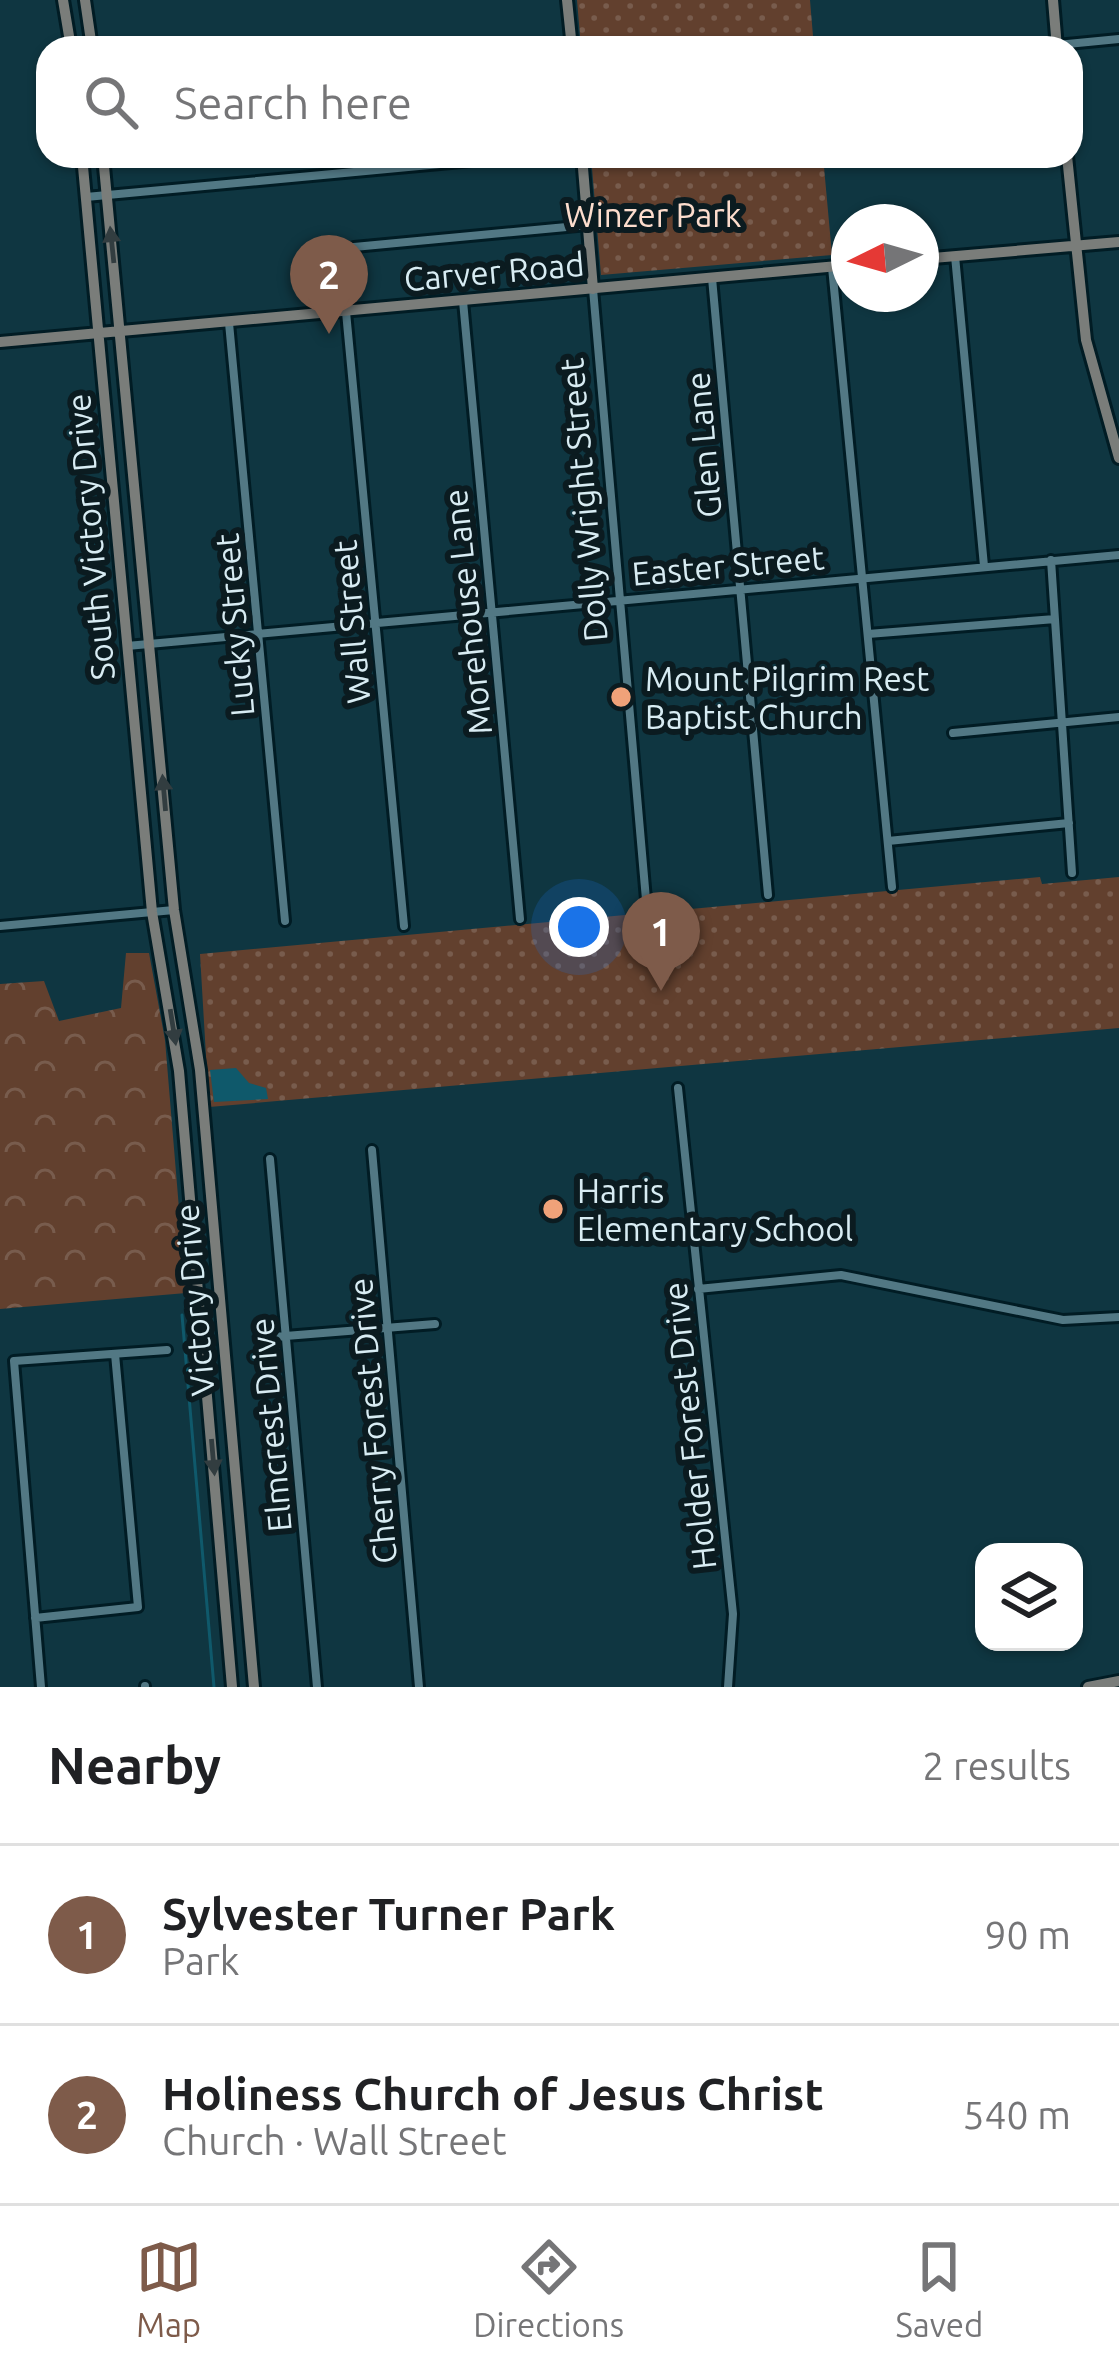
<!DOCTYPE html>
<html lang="en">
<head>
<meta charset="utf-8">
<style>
  body { margin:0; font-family:Ubuntu,sans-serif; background:#f6f6f6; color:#202124 }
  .controls { position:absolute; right:36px; bottom:36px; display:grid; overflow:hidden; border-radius:24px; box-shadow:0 3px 9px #0004 }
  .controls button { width:108px; height:108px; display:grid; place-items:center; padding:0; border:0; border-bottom:3px solid #e0e0e0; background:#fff; color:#202124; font:60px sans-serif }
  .compass { position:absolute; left:831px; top:204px; width:108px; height:108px; border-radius:50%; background:#fff; box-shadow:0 3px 9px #0004; rotate:265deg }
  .you { position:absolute; left:579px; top:927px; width:42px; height:42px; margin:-30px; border:9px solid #fff; border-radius:50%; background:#1a73e8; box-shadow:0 0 0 18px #1a73e833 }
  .badge { display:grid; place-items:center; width:78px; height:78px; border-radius:50%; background:#7e5b4a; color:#fff; font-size:39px; font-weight:700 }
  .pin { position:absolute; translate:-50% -99px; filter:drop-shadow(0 3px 6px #0008) }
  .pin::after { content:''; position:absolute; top:63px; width:42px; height:36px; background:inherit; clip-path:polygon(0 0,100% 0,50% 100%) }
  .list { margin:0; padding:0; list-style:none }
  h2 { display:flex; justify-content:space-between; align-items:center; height:156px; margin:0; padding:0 48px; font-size:51px }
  h2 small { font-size:39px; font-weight:400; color:#757577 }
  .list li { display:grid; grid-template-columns:78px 1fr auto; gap:36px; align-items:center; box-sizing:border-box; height:180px; padding:0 48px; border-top:3px solid #e0e0e0 }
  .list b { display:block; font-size:45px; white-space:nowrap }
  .list p { margin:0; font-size:39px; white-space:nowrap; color:#757577 }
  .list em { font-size:39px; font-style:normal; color:#757577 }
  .icon { flex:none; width:66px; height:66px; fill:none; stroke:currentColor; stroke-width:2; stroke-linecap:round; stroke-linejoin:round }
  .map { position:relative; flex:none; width:1119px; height:1687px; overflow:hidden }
  .search { position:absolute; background:#fff; box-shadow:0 3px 9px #0004; left:36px; right:36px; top:36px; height:132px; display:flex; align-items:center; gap:30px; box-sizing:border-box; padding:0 42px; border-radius:36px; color:#757577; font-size:45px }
  .sheet { height:516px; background:#fff }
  nav { display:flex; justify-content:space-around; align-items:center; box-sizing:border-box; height:168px; border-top:3px solid #e0e0e0; background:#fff; font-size:33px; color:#757577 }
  nav a { display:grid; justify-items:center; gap:6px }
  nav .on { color:#7e5b4a }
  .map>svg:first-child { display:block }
  .forest { fill:url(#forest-crowns) }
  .park { fill:url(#park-dots) }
  .water { fill:#0f596b }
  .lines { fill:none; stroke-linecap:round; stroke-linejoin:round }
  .stream { stroke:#0f596b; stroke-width:3 }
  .street-casing { stroke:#011c24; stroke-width:14 }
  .secondary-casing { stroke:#011c24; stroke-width:16 }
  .street { stroke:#527884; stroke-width:8 }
  .secondary { stroke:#7a7d7a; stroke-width:10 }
  .oneway { fill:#323d40 }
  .poi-dot { fill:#f0a279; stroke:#0b1b20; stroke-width:4.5 }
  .labels { text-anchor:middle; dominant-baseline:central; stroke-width:12; stroke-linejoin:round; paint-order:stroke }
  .park-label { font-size:33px; fill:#fdddcd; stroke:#0b1b20 }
  .street-label { font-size:33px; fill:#d8ecf3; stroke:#0b1b20 }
  .poi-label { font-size:33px; fill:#d8ecf3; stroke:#0b1b20; text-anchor:start }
</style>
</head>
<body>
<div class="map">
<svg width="1119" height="1687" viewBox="0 0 1119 1687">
  <defs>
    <pattern id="forest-crowns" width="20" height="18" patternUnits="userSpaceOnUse" patternTransform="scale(3)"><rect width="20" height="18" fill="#62402e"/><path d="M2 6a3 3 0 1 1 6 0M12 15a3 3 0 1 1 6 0" fill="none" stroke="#785c4d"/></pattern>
    <pattern id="park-dots" width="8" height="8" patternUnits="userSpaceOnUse" patternTransform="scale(3)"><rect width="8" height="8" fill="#62402e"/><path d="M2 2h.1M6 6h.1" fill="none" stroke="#785c4d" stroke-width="1.8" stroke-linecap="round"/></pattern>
  </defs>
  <rect width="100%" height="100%" fill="#0f3641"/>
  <path class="forest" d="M126,953H149L165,1040L186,1293L0,1309V984L44,981L59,1021L121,1008Z"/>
  <path class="park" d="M577,0H810L814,48H581Z
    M591,156H823L832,255L601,275Z
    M1040,877L1042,884L1119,877V1028L209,1107L200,954Z"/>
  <path class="water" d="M236,1068L249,1083L266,1088L268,1099L214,1102L210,1070Z"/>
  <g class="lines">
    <path class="stream" d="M182,1315L214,1687"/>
    <g class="street-casing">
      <path id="street" d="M1057,45L1119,39
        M86,197L527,156
        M354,247L588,225
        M955,256L984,566
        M832,267L892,887
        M712,278L768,895
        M593,289L647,911
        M463,301L520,919
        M346,312L404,926
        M229,323L285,921
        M1051,560L1072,873
        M868,634L1055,619
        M127,646L1119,555
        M953,733L1119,717
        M888,841L1069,823
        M0,926L174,910
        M678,1088L733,1614L728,1687
        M372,1150L419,1687
        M270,1159L317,1687
        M698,1289L841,1275L1063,1320L1119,1317
        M273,1337L435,1324
        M35,1618L138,1607L115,1354
        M145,1686V1687
        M41,1687L14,1361L167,1350"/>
    </g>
    <g class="secondary-casing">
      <path id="secondary" d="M63,0L71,48
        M85,0L92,48
        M567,0L572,48
        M1053,0L1057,48
        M82,156L152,912L179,1071L232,1687
        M103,156L174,910L200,1070L254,1687
        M582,156L593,289
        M1067,156L1086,340L1119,458
        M921,259L1119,242
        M0,342L849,265
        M1088,1687L1119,1681"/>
    </g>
    <use href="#street" class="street"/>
    <use href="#secondary" class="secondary"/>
  </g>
  <defs><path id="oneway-solid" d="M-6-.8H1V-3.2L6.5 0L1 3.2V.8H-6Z" transform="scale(3)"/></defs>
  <g class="oneway">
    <use href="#oneway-solid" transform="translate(112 245) rotate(-96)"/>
    <use href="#oneway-solid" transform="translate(164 793) rotate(-95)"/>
    <use href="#oneway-solid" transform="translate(173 1027) rotate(81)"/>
    <use href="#oneway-solid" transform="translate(213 1457) rotate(85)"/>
  </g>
  <g class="poi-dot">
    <circle cx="621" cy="697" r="12"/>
    <circle cx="553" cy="1209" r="12"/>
  </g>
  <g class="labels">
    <g class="park-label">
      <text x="653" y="214">Winzer Park</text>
    </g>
    <g class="street-label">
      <text transform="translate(494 271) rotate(-5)">Carver Road</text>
      <text transform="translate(703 445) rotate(-95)">Glen Lane</text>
      <text transform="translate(583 500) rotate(-95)">Dolly Wright Street</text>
      <text transform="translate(90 537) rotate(-95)">South Victory Drive</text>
      <text transform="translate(728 565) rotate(-5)">Easter Street</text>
      <text transform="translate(467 612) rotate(-96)">Morehouse Lane</text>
      <text transform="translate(351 622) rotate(-95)">Wall Street</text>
      <text transform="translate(234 625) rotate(-95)">Lucky Street</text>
      <text transform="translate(194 1300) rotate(-95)">Victory Drive</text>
      <text transform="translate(372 1421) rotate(-95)">Cherry Forest Drive</text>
      <text transform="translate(270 1425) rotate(-95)">Elmcrest Drive</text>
      <text transform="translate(689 1426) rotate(-96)">Holder Forest Drive</text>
    </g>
    <g class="poi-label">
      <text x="645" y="678">Mount Pilgrim Rest<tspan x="645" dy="38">Baptist Church</tspan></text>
      <text x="577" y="1190">Harris<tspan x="577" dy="38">Elementary School</tspan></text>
    </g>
  </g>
</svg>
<div class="controls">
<button><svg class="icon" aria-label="layers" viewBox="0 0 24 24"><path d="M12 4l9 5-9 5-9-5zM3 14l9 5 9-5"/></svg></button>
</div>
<svg class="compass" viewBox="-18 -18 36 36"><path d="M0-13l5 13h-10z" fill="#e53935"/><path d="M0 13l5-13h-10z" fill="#757577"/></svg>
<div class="you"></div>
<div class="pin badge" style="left:661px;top:991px">1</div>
<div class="pin badge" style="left:329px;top:334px">2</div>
<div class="search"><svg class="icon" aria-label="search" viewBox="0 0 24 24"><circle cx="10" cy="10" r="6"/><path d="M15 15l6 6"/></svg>Search here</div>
</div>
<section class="sheet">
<h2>Nearby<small>2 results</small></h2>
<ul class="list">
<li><span class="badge">1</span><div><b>Sylvester Turner Park</b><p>Park</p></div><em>90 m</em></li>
<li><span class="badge">2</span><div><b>Holiness Church of Jesus Christ</b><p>Church · Wall Street</p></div><em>540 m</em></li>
</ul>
</section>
<nav>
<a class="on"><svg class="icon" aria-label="map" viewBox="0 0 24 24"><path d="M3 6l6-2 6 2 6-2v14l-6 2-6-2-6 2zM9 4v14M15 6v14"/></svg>Map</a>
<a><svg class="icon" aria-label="directions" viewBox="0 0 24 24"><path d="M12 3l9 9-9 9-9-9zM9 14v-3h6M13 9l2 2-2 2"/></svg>Directions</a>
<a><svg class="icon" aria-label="saved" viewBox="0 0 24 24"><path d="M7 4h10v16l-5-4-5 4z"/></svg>Saved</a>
</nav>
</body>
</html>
